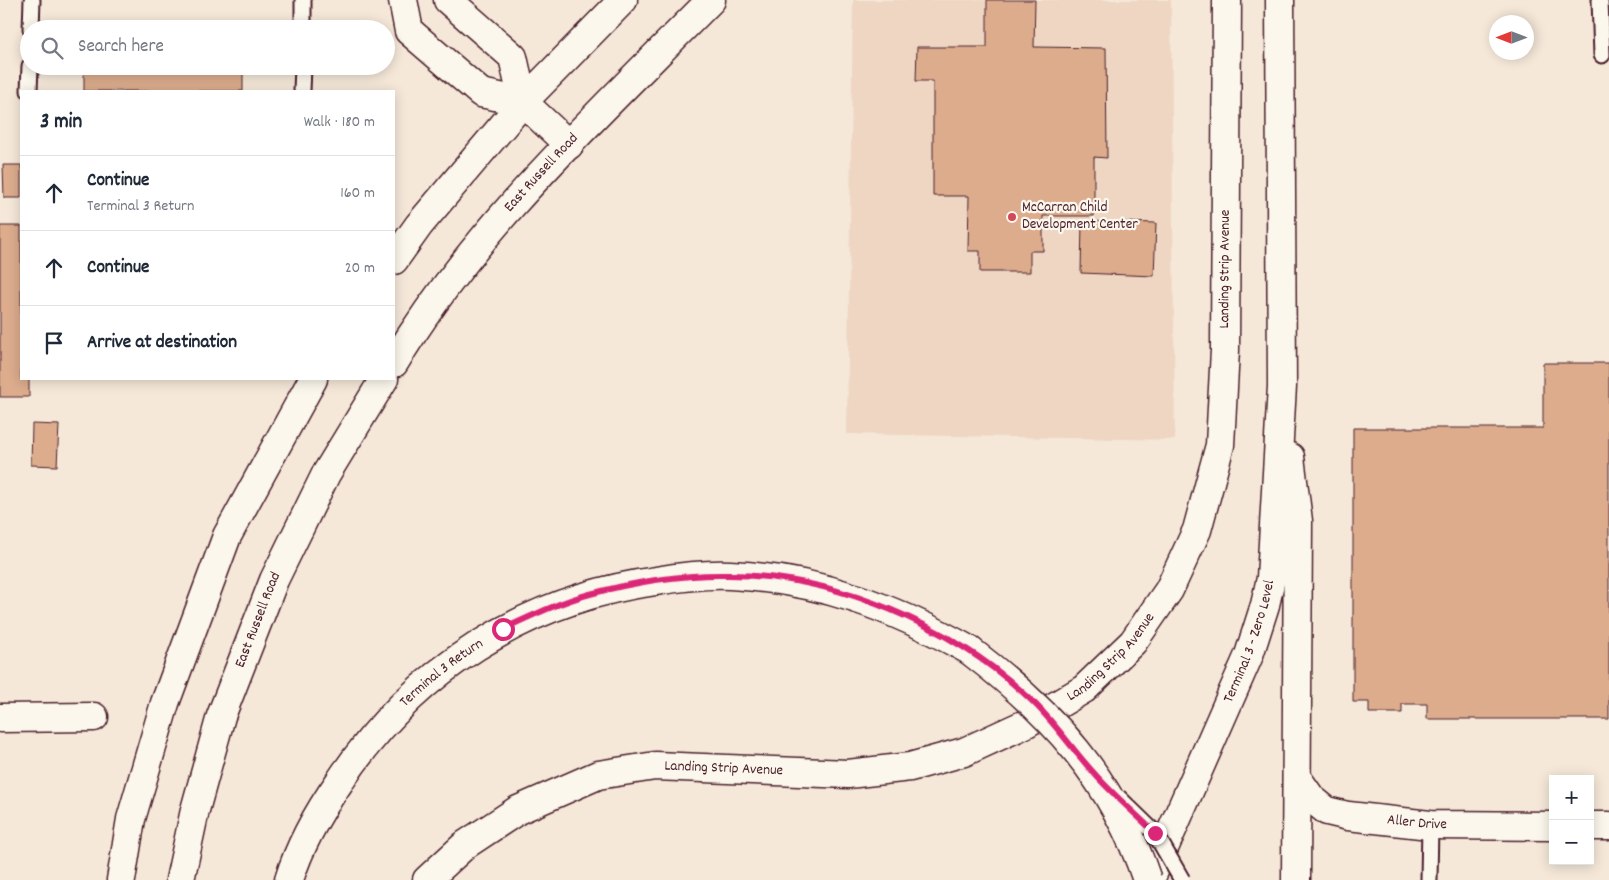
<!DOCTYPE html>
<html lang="en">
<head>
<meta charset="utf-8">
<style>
  body { margin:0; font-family:Dekko,sans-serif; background:#f6f6f7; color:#1f2937 }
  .controls { position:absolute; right:15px; bottom:15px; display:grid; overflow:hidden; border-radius:0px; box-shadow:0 2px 12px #0003 }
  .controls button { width:45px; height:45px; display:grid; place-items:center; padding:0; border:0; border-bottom:1px solid #e0e1e3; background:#fff; color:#1f2937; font:25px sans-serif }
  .compass { position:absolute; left:1489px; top:15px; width:45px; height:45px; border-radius:50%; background:#fff; box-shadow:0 2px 12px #0003; rotate:270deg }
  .stop { position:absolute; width:15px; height:15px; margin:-11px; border:4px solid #db2777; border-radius:50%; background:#fff }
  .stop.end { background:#db2777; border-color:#fff; box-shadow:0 1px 5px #0008 }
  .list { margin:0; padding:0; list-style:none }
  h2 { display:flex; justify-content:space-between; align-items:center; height:65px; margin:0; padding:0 20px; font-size:21px }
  h2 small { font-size:16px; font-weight:400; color:#747a83 }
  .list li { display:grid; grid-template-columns:32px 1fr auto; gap:15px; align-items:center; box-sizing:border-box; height:75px; padding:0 20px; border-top:1px solid #e0e1e3 }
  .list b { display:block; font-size:19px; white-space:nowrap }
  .list p { margin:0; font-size:16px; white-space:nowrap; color:#747a83 }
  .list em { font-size:16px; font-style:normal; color:#747a83 }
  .icon { flex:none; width:28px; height:28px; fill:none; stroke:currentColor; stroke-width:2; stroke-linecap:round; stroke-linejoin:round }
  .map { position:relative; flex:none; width:1609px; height:880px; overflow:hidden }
  .search { position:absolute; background:#fff; box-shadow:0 2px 12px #0003; left:20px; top:20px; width:375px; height:55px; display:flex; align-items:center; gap:12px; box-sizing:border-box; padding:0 18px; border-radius:28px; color:#747a83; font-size:19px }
  .panel { position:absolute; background:#fff; box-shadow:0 2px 12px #0003; left:20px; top:90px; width:375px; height:290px; border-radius:0px }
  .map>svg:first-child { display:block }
  .built { fill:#eed6c2 }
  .building { fill:#dcac8d; stroke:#4a1f2b }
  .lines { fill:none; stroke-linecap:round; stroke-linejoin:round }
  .lane-casing { stroke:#4a1f2b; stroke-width:19 }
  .street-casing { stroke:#4a1f2b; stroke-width:31 }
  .secondary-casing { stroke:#4a1f2b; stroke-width:31 }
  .primary-casing { stroke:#4a1f2b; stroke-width:31 }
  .lane { stroke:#fbf7ec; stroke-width:15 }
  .street { stroke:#fbf7ec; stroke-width:28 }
  .secondary { stroke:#fbf7ec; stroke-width:28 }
  .primary { stroke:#fbf7ec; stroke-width:28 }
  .lane-bridge-casing { stroke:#4a1f2b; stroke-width:19; stroke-linecap:butt }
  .secondary-bridge-casing { stroke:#4a1f2b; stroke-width:31; stroke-linecap:butt }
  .lane-bridge { stroke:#fbf7ec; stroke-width:15 }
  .secondary-bridge { stroke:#fbf7ec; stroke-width:28 }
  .route { stroke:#db2777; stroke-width:6 }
  .poi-dot { fill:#d1495b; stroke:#fbf7ec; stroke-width:2 }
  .labels { text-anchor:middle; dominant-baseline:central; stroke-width:4.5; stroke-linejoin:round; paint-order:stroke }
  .street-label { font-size:15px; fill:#4a1f2b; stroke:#fbf7ec }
  .poi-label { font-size:15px; fill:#4a1f2b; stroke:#fbf7ec; text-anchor:start }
</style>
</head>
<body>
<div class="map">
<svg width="1609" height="880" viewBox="0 0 1609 880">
  <rect width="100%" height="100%" fill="#f5e8d9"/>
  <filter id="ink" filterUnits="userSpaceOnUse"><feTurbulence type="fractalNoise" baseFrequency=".02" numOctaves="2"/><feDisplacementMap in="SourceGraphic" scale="10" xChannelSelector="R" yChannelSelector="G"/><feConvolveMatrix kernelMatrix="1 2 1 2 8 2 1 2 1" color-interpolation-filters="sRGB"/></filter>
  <g filter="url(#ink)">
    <path class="built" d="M853,0H1171L1175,440L847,434Z"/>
    <path class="building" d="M987,0H1035L1034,47L1106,48L1107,158L1094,157V216H1043V251H1030V272H980V251H968L969,196H933V81H916L917,47H987Z
      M180,26L213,27V29H180Z
      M84,66H243V91H84Z
      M3,165H21V198H4Z
      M1082,221L1156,223L1154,276L1081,273Z
      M0,226H21V379H29V397H0Z
      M1543,363H1609V719H1427V704H1402V713H1369V702H1353V428H1543Z
      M32,424L59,425L57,466L31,465Z"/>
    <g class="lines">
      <g class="lane-casing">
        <path id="lane" d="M1600,0L1602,55
          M31,29L32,0
          M303,29V0
          M29,91L30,66
          M302,91L303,66
          M1429,880L1430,825"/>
      </g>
      <g class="street-casing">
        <g id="street">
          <path d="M0,718L94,717"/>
          <path id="s1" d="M1297,778L1311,798L1327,811L1348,816L1430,825L1553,826"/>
          <path d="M1590,826H1609"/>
        </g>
      </g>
      <g class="secondary-casing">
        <g id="secondary">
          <path d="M403,0L409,31L481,93L523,102L569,145"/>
          <path d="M448,0L513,57L523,102"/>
          <path d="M1290,457L1298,521L1296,880"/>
          <path id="s2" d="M289,880C300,844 319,811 340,781C413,671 525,599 656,581C680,577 706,574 730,575C819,579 892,607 969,650"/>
          <path id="s3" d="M427,880L465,845L518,810L598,775L655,766L848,774L910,767L964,752L1025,724L1084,689L1133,642L1169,590L1197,530L1220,445L1225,350L1227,0"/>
          <path id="s4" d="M1150,880L1249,655L1265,605L1271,578L1282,386L1280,0"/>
        </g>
      </g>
      <g class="primary-casing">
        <g id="primary">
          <path d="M394,260L419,225L523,102L623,0"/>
          <path id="s5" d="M394,363C477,225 599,114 711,0"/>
          <path d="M121,880L131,819L165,703L227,536L313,379"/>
          <path id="s6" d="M180,880L195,810L221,716L274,580L326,474L384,379"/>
        </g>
      </g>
      <use href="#lane" class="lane"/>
      <use href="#street" class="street"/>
      <use href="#secondary" class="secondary"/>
      <use href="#primary" class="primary"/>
      <g class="lane-bridge-casing">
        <path id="lane-bridge" d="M1118,797L1155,833L1182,880"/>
      </g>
      <g class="secondary-bridge-casing">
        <path id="secondary-bridge" d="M969,650C1052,713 1113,779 1147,880"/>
      </g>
      <use href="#lane-bridge" class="lane-bridge"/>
      <use href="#secondary-bridge" class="secondary-bridge"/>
    </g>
  </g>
  <g class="lines" filter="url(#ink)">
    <path class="route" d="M503,629C531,616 560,602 590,594C634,582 682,574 728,575C834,575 952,625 1029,698C1054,721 1071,748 1093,772C1112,794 1135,813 1155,833"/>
  </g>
  <circle class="poi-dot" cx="1012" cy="217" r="5"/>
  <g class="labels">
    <g class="street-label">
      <text stroke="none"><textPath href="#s5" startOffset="241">East Russell Road</textPath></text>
      <text stroke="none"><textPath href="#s3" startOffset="1169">Landing Strip Avenue</textPath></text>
      <text stroke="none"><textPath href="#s6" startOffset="272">East Russell Road</textPath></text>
      <text stroke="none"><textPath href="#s4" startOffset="259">Terminal 3 - Zero Level</textPath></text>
      <text stroke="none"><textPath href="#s3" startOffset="749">Landing Strip Avenue</textPath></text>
      <text stroke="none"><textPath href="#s2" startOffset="261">Terminal 3 Return</textPath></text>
      <text stroke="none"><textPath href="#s3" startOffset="329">Landing Strip Avenue</textPath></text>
      <text stroke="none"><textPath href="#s1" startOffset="136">Aller Drive</textPath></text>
    </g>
    <g class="poi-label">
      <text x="1022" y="208">McCarran Child<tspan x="1022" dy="17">Development Center</tspan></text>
    </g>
  </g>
</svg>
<div class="controls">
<button>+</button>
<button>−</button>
</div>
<svg class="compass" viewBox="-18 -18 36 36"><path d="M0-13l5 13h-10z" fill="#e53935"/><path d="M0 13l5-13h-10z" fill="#747a83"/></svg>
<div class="stop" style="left:503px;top:629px"></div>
<div class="stop end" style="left:1155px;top:833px"></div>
<div class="search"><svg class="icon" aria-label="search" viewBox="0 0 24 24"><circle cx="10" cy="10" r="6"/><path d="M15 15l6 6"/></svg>Search here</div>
<section class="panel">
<h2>3 min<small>Walk · 180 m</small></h2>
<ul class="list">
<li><svg class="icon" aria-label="ahead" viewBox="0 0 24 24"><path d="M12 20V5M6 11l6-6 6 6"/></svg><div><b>Continue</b><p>Terminal 3 Return</p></div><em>160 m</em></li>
<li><svg class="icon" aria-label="ahead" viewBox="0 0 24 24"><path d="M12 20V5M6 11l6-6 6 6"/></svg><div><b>Continue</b></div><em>20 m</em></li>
<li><svg class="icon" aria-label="arrive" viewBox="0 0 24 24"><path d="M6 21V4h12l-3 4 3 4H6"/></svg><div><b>Arrive at destination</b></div></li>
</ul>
</section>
</div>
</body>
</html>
